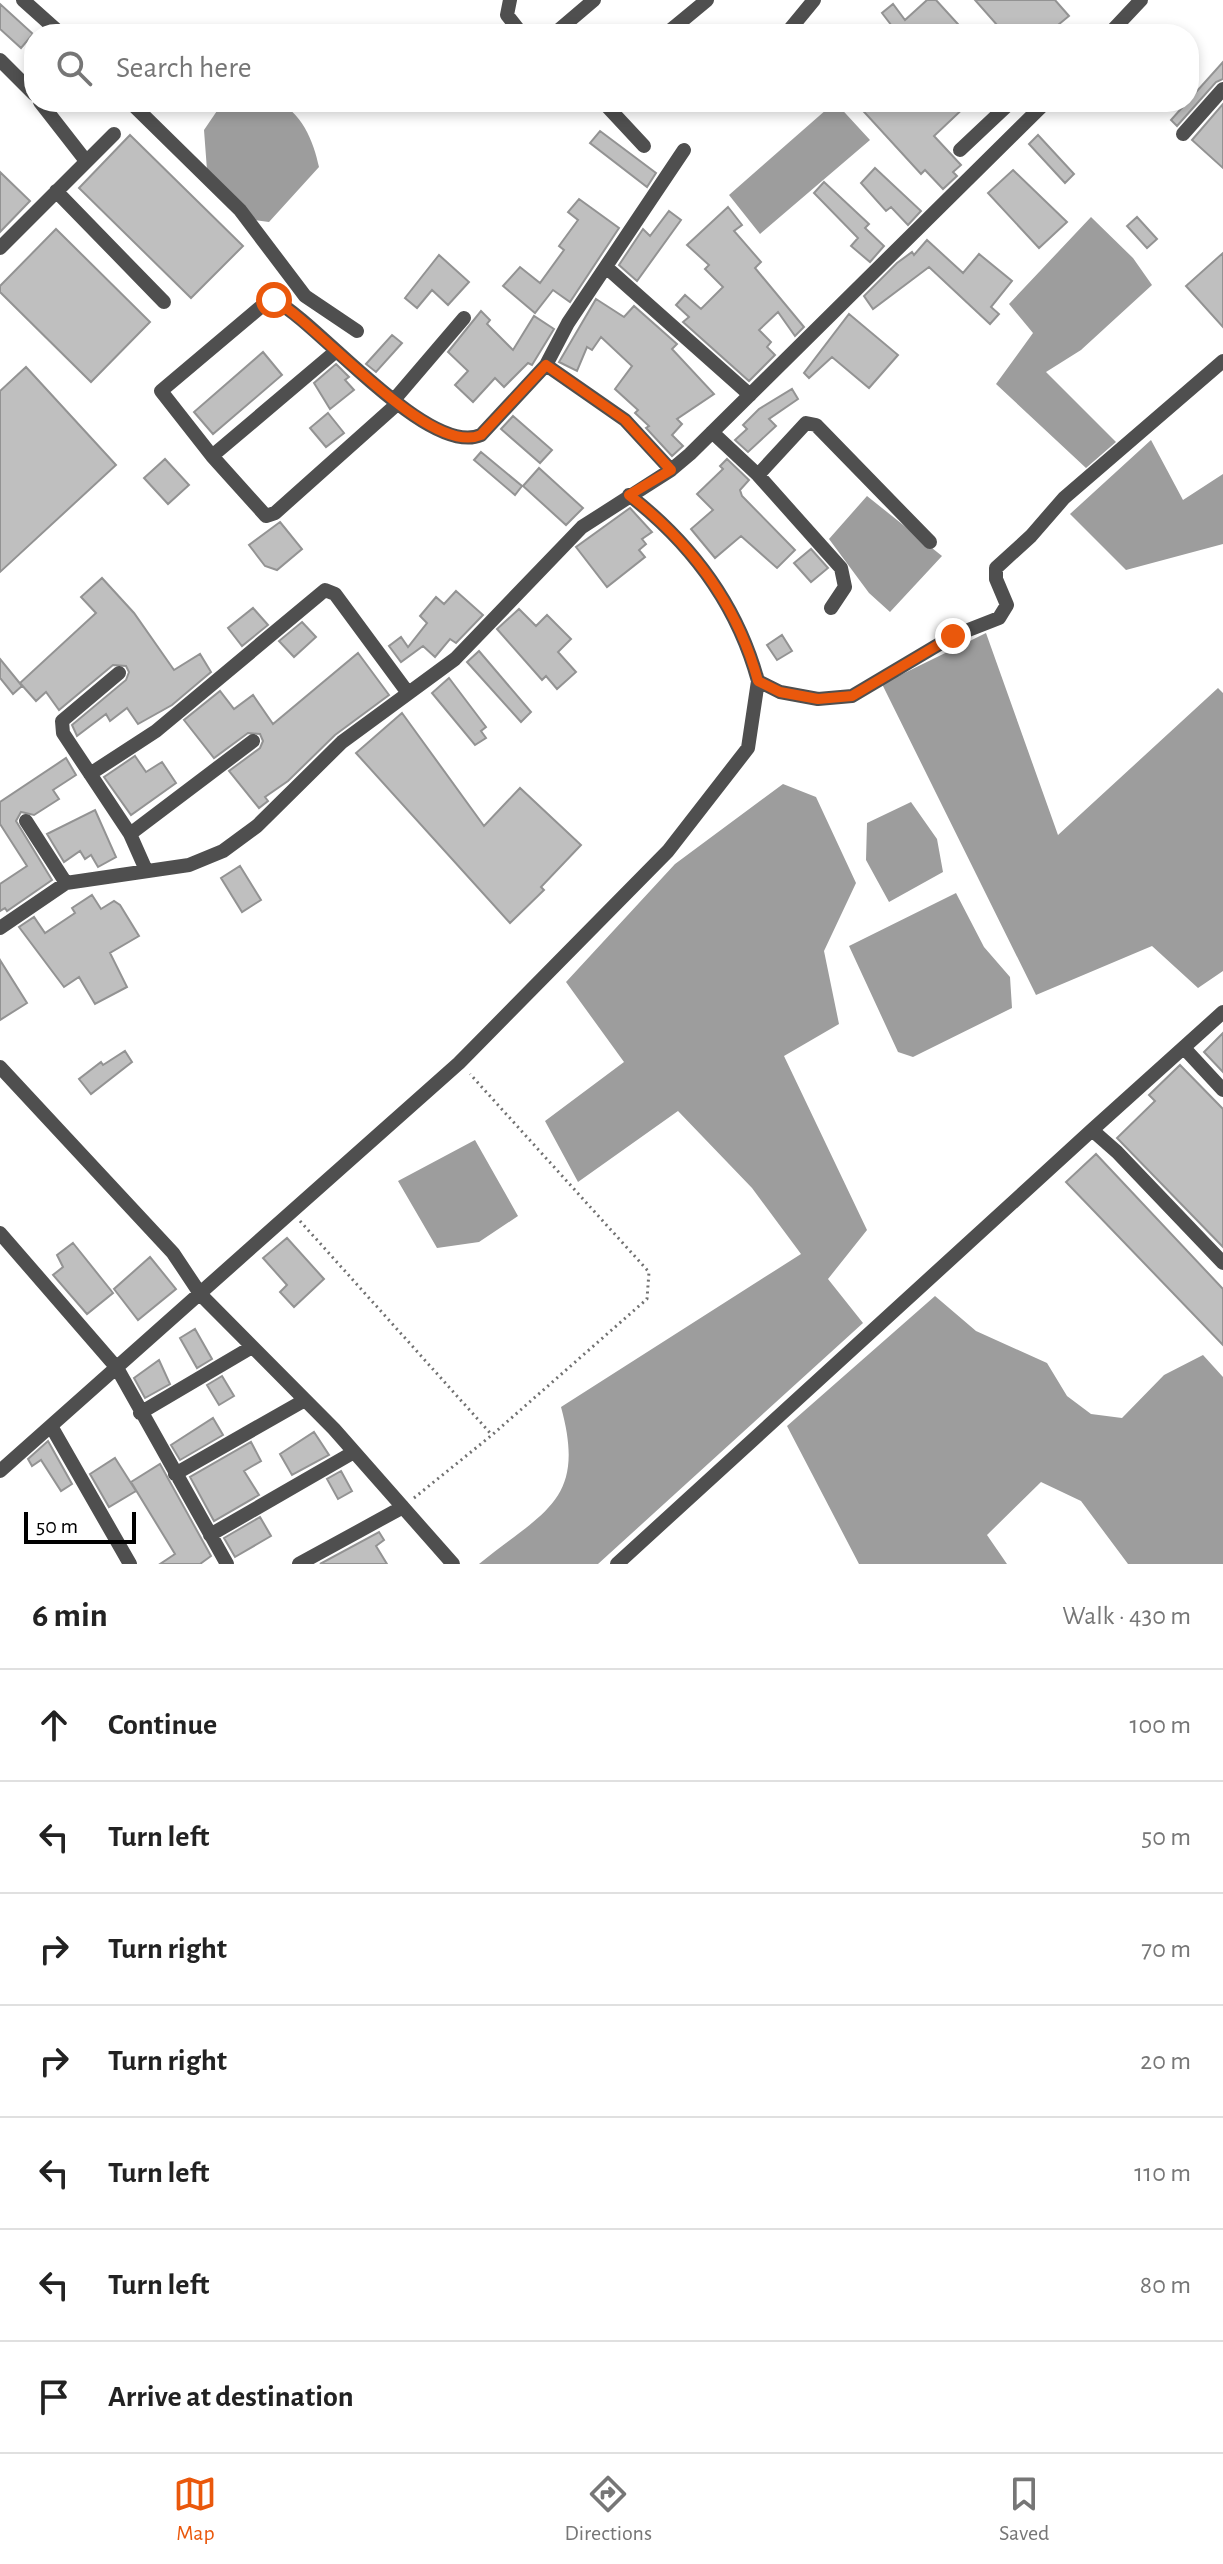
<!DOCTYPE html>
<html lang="en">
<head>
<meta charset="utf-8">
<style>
  body { margin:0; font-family:"Alegreya Sans",sans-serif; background:#f6f6f6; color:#222 }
  .scale { position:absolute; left:24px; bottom:20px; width:112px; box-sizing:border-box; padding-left:8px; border:4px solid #000; border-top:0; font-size:22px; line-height:28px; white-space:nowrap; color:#000; -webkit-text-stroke:6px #fff; paint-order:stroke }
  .stop { position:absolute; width:24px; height:24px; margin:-18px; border:6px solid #ea580c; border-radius:50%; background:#fff }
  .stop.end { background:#ea580c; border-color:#fff; box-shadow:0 2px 8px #0008 }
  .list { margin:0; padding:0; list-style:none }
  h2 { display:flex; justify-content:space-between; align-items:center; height:104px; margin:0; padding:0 32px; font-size:34px }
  h2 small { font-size:26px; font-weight:400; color:#767676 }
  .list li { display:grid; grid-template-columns:52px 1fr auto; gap:24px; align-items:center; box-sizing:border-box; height:112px; padding:0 32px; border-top:2px solid #e0e0e0 }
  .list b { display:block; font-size:30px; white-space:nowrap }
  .list em { font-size:26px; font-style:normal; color:#767676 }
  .icon { flex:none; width:44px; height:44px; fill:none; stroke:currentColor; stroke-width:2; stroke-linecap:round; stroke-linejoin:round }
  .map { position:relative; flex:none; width:1223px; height:1564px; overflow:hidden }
  .search { position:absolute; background:#fff; box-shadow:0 4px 12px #0003; left:24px; right:24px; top:24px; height:88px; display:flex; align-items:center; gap:20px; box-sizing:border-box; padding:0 28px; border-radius:32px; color:#767676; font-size:30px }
  .sheet { height:888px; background:#fff }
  nav { display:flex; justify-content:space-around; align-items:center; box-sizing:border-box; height:112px; border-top:2px solid #e0e0e0; background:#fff; font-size:22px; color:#767676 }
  nav a { display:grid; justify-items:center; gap:4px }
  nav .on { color:#ea580c }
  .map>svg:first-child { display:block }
  .water { fill:#9d9d9d }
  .building { fill:#bfbfbf; stroke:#939393; stroke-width:2 }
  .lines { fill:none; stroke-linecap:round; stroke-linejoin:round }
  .path { stroke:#717171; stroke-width:3; stroke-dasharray:2 4; stroke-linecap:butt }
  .minor { stroke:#4f4f4f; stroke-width:14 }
  .route { stroke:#ea580c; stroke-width:10 }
</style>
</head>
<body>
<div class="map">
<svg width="1223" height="1564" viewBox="0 0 1223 1564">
  <rect width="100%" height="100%" fill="#fff"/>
  <path class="water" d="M223,102C238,102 259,98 274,102C301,108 314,143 319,167L269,222L254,220L207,170L204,130Z
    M835,102L870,140L760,234L729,195Z
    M1091,217L1133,258L1152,285L1081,350L1046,372L1116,442L1086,468L996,384L1033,333L1009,304Z
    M1151,440L1183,500L1223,474V544L1126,570L1070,514Z
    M867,496L942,556L890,612L869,593L829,539Z
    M986,633L1058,835L1218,688L1223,693V971L1198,988L1152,946L1036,995L882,684Z
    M783,784L816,797L856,883L824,951L839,1024L784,1056L867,1230L828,1279L863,1323L598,1564H479C544,1511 587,1501 561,1407L801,1254L752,1188L678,1111L578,1182L545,1121L624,1062L566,982L675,864Z
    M911,802L937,839L943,872L889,902L866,860L867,823Z
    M956,893L984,947L1010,977L1012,1008L913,1057L898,1052L849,946Z
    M475,1140L518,1216L479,1242L437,1248L398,1181Z
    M935,1296L976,1331L1047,1363L1067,1396L1091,1414L1122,1418L1164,1375L1203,1355L1223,1377V1564H1128L1081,1501L1041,1482L987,1535L1007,1564H859L787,1426Z"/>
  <path class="building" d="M927,0H936L967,34H890L895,30L882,13L893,4L905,20Z
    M975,0H1055L1069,16L1058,25L1063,34H1005Z
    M0,4L33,34L21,48L0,29Z
    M1223,62V79L1216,82L1177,126L1171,120Z
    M855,102H970L934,136L961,165L953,172L957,176L943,189L925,170L921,174Z
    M1223,104V168L1192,140Z
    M600,131L656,173L647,187L590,143Z
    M130,135L243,246L191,298L79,188Z
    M1038,135L1074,174L1065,183L1029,144Z
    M875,168L921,211L908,225L891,207L886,211L861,183Z
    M1013,170L1067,222L1039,248L988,193Z
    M0,172L30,201L0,232Z
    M824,182L869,224L865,228L884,246L870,262L851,246L858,238L814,193Z
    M579,199L619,228L570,302L553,290L535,313L503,286L520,267L540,283L564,250L559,246L578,220L568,212Z
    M728,207L742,225L734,231L761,262L755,268L804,327L795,336L778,312L759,330L771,342L767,347L775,355L749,381L683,322L689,317L676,305L685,295L701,309L723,287L705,269L709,265L687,245Z
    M669,211L681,220L637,281L619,265L643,229L650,236Z
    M1137,217L1157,239L1147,248L1127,226Z
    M56,229L150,322L91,382L0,292V286Z
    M927,240L963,273L979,254L1012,281L991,307L999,314L990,324L929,267L873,309L864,296L897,263L912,252L914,255Z
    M1223,253V327L1186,286Z
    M439,255L469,282L448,305L432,290L417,308L405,298Z
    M596,299L624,317L634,306L677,344L672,349L714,394L677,419L682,424L672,435L683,446L672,456L646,428L649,426L635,413L638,410L615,389L632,366L601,337L592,350L587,347L577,371L559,362Z
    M481,311L490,320L487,324L513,350L534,316L554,329L532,365L528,363L504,387L495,378L473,402L455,385L468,371L448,352Z
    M849,314L898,355L869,388L832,357L809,378L804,373Z
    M392,335L402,343L376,372L366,364Z
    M263,352L282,375L213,434L194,412Z
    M336,364L349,377L345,380L354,390L330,409L314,383Z
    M26,367L116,465L0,572V391Z
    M792,389L798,399L769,419L776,426L748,452L735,440L747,429L743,425L759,409Z
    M328,413L344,433L326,447L310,428Z
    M513,416L552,450L540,463L501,429Z
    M481,452L522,486L515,495L474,460Z
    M165,459L189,485L168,504L144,478Z
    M727,459L749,480L740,490L742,496L795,550L777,568L741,536L715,558L691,529L713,510L697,494L723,469L720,466Z
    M539,468L583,508L566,525L523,486Z
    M630,508L652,532L642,539L646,544L639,550L645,557L607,587L576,547Z
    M280,522L302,549L277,570L265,566L249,545Z
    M811,549L828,568L811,582L794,563Z
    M102,578L134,613L174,670L200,654L211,672L172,705L138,724L127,708L110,721L106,714L77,736L72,725L126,680L129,672L126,666L113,665L59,710L46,692L36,701L20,683L96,613L81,597Z
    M456,591L483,615L456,643L450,639L435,657L423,646L401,662L389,646L401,637L408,647L427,623L420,616L436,597L444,604Z
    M253,608L268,625L242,646L228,628Z
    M519,609L536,626L547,615L571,639L558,652L576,672L557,689L546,676L542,680L497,629Z
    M302,622L316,637L294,657L279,641Z
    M782,635L792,651L777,660L767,645Z
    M479,651L531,712L521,722L467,662Z
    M358,653L389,695L335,735L288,781L265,797L268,801L259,808L229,771L260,748L263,741L260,734L248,733L214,758L184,720L220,691L234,709L253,695L273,724Z
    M0,659L22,686L13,694L0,678Z
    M449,678L486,727L481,731L486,738L475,745L432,693Z
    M402,713L484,826L520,788L581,845L541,887L544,890L510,923L356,753Z
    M135,756L146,772L162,762L176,783L131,815L104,777Z
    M66,758L76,775L53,790L59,799L34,815L21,812L16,821L52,880L7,911L5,908L0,911V884L27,866L0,824V802Z
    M95,810L116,857L98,867L91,855L85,859L80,851L64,862L47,834Z
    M240,866L261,900L242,912L221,878Z
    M92,895L101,909L114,901L120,905L139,936L110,953L127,987L95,1004L79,977L64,987L19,927L34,917L45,933L75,913L72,908Z
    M0,960L27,1003L0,1020Z
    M1223,1033V1072L1204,1052Z
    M125,1051L132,1062L91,1094L79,1079L101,1062L103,1065Z
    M1180,1065L1223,1109V1247L1117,1138L1155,1101L1149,1095Z
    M1096,1154L1223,1289V1345L1066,1182Z
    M287,1238L324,1279L294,1307L280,1292L287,1285L263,1258Z
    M73,1243L113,1293L87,1314L53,1275L63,1267L57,1255Z
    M150,1257L176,1289L138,1320L114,1289Z
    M195,1329L212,1359L197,1368L180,1338Z
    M159,1360L170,1384L145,1398L134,1378Z
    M222,1376L234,1396L219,1405L207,1385Z
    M213,1418L223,1435L180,1460L171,1445Z
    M314,1432L329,1455L292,1475L280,1454Z
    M48,1441L72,1484L61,1491L41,1460L32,1466L28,1459Z
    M251,1442L261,1461L244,1471L259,1495L214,1521L190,1477Z
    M115,1458L136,1491L109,1507L90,1474Z
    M160,1464L211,1556L200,1564H160L175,1554L131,1482Z
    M341,1471L352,1491L338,1499L327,1479Z
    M260,1517L271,1536L235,1557L224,1538Z
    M379,1532L384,1540L376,1546L387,1564H320Z"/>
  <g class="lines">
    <path class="path" d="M300,1221L492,1435
      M414,1498L492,1435L647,1299L649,1272L470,1074"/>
    <path class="minor" d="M23,0L61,34
      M510,0L507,15L522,34
      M554,34L594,0
      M666,34L707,0
      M786,34L814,0
      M1073,34L1075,31
      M1109,34L1141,0
      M0,60L34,94
      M40,102L86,161
      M130,102L240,210L305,296L357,331
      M603,102L644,146
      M1183,134L1223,89
      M960,150L1011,102
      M56,191L164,302
      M0,248L114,134
      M606,267L750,395
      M546,365L625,420L671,470
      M393,401L464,318
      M396,405L275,513L266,516L212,456L161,391L269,300H274C319,323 428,458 481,435L546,365L568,323L684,150
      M712,432L758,475L841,568L845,587L831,608
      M212,456L335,352
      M758,475L806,423L816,425L930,542
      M629,495C692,544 737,604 758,681L780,692L818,699L852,696L953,636L999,618L1007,605L996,579V568L1031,536L1064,498L1223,361
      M119,673L62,721L63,733L130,834L146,870
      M90,774L156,731L325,590L335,594L408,693
      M26,821L66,883
      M130,834L253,741
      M0,928L66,883L189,865L223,851L257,826L342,742L455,659L582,527L671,470L690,454L1046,102
      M1223,1012L1092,1130L1117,1152L1223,1263
      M1185,1049L1223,1090
      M0,1067L173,1253L201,1295L334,1429L453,1564
      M0,1233L117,1368L227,1564
      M140,1413L252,1347
      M51,1426L130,1564
      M0,1471L459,1063L668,851L748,748L758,681
      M175,1474L305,1400
      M210,1535L354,1452
      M299,1564L403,1507
      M617,1564L1092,1130"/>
  </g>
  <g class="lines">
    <path class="route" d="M274,300C318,323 429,458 481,435L546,365L625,420L671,470L629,495C692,544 737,604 758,681L780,692L818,699L852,696L953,636"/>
  </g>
</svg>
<div class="scale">50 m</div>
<div class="stop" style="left:274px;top:300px"></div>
<div class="stop end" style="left:953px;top:636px"></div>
<div class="search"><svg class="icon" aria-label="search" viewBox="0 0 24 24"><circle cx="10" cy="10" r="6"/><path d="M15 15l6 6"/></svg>Search here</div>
</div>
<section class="sheet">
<h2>6 min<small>Walk · 430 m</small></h2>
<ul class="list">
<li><svg class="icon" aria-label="ahead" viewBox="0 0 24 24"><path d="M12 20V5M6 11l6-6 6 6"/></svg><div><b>Continue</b></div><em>100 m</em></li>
<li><svg class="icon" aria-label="left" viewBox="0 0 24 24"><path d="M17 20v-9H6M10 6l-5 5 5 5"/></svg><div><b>Turn left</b></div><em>50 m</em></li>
<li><svg class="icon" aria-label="right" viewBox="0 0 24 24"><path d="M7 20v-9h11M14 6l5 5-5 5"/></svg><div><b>Turn right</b></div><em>70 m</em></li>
<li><svg class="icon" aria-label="right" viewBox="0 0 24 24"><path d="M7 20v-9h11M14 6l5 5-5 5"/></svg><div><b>Turn right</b></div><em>20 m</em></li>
<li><svg class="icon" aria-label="left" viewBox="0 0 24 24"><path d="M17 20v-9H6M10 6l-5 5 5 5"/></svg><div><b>Turn left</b></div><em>110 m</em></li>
<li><svg class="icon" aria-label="left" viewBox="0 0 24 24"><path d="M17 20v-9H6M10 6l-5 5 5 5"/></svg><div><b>Turn left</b></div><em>80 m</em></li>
<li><svg class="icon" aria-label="arrive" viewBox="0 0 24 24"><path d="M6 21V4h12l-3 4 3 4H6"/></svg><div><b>Arrive at destination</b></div></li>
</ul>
</section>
<nav>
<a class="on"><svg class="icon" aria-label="map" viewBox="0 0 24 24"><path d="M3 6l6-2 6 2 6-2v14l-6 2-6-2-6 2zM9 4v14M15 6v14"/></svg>Map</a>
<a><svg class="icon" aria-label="directions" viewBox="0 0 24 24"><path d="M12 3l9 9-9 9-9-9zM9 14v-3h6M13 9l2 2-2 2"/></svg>Directions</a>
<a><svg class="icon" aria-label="saved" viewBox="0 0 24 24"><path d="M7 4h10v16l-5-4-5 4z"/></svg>Saved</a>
</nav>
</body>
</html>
